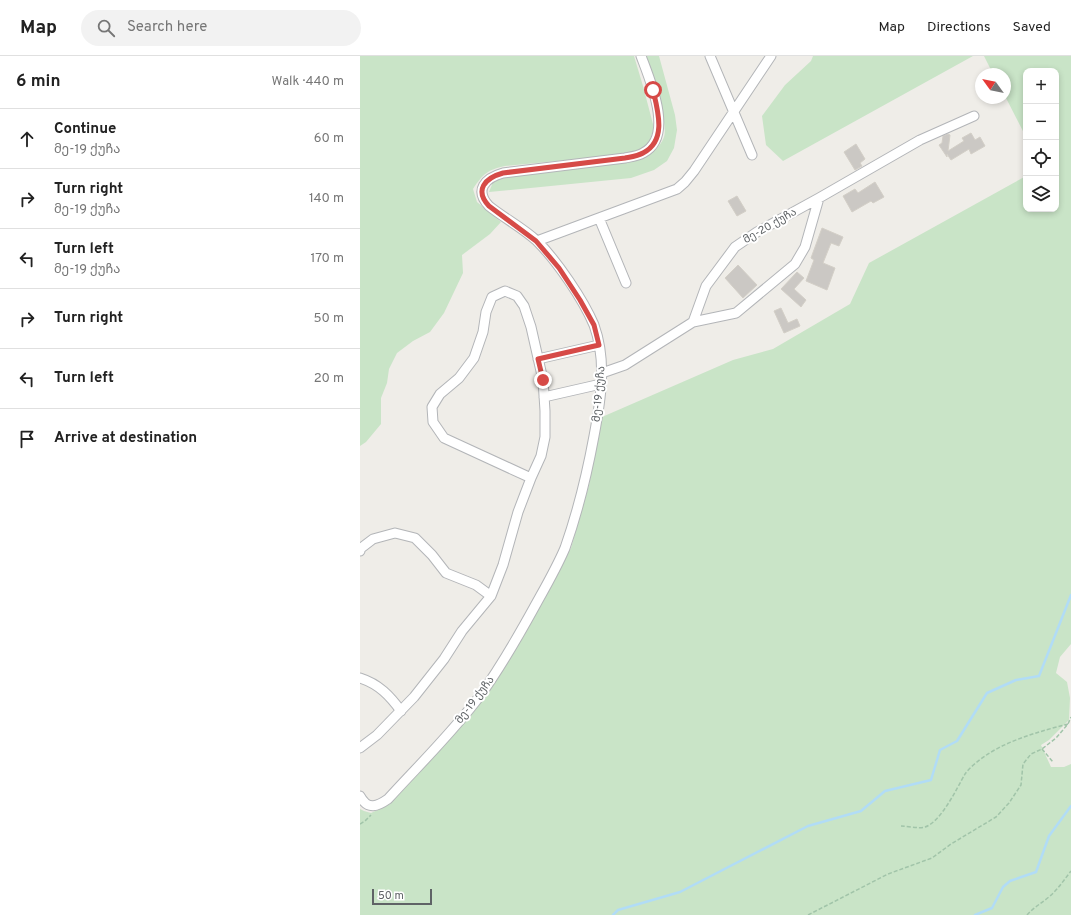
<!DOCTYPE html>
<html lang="en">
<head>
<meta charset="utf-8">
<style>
  body { margin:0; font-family:Overpass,"Noto Sans Georgian",sans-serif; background:#f2f2f2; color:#222 }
  .controls { position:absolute; right:12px; top:12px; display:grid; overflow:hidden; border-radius:8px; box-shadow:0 2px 6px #0003 }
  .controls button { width:36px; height:36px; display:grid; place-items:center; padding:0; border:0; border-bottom:1px solid #e0e0e0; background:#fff; color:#222; font:20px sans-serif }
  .compass { position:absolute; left:615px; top:12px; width:36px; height:36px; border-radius:50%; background:#fff; box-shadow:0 2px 6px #0003; rotate:303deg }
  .scale { position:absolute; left:12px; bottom:10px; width:60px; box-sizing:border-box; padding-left:4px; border:2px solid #5f6366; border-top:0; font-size:11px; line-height:14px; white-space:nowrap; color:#5f6366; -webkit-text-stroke:3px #fff; paint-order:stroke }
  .stop { position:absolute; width:12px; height:12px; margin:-9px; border:3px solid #d64a47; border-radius:50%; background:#fff }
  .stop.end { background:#d64a47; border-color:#fff; box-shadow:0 1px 4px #0008 }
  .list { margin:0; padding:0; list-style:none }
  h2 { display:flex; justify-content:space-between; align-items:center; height:52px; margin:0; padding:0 16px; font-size:17px }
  h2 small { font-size:13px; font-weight:400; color:#767676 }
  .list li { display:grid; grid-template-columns:26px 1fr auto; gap:12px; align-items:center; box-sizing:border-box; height:60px; padding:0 16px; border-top:1px solid #e0e0e0 }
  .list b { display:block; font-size:15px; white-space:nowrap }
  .list p { margin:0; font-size:13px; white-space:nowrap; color:#767676 }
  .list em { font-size:13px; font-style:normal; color:#767676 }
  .icon { flex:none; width:22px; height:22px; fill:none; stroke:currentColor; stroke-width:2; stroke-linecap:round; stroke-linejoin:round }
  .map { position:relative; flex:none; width:711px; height:859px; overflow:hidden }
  header { display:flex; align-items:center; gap:24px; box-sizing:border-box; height:56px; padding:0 20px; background:#fff; border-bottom:1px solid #e0e0e0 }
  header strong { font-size:19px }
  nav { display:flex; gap:22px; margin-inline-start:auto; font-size:14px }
  .search { width:280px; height:36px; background:#f2f2f2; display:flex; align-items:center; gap:10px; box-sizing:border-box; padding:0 14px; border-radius:22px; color:#767676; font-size:15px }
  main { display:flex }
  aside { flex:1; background:#fff }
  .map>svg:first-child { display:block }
  .green { fill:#c9e4c7 }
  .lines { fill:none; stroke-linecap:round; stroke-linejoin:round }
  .stream { stroke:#b1dcf6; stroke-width:2.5 }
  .building { fill:#cbc8c4; stroke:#d3cfc7 }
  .minor-casing { stroke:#b3b5b8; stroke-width:11 }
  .path { stroke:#a1c4a9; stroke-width:1.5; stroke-dasharray:4 2; stroke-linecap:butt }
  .minor { stroke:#fff; stroke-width:9 }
  .route { stroke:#d64a47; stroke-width:5 }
  .labels { text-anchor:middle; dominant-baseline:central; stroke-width:4; stroke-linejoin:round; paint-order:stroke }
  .street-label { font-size:11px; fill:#5f6366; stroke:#fff }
</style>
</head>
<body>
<header>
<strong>Map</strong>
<div class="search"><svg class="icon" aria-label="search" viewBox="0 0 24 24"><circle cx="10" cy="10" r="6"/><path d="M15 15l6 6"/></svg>Search here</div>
<nav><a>Map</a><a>Directions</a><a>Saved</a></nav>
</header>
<main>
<aside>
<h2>6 min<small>Walk · 440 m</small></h2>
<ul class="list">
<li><svg class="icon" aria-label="ahead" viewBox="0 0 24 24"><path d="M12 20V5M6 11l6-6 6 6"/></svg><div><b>Continue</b><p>მე-19 ქუჩა</p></div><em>60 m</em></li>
<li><svg class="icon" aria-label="right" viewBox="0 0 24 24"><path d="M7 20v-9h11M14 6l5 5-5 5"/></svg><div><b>Turn right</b><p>მე-19 ქუჩა</p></div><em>140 m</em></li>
<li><svg class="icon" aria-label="left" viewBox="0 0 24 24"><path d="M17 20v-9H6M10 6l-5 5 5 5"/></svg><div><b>Turn left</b><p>მე-19 ქუჩა</p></div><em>170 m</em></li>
<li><svg class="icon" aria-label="right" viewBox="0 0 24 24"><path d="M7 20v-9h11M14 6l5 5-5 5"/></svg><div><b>Turn right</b></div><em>50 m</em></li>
<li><svg class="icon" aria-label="left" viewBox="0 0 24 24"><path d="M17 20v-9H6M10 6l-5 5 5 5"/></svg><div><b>Turn left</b></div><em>20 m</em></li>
<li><svg class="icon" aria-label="arrive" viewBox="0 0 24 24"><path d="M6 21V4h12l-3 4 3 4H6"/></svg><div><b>Arrive at destination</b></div></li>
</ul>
</aside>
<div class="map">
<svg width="711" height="859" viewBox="0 0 711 859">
  <rect width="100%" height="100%" fill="#efede8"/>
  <path class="green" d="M0,0H274L283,30L294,72L289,86L283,92L269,98L145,110C127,114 123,118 113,133L117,146L141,166L130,178L102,199L103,217L84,257L70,276L53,285L37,297L29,313L27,327L21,342V368L6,386L0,390Z
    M285,0H299L315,59L317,74L314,92L307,105L294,114L271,122L129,136L133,126L141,120L280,104C290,98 300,92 304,81C309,67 290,16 285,0Z
    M453,0H613L423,105L406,89L402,60L425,29L451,5Z
    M624,0H711V588L700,601L696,617L707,626L710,642L709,664L689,684L681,689L691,711H704L711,708V859H0V753L4,755L11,757L30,748L79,695L188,533L211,492L229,429L242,361L373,304L413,293L490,248L509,207L666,120V153H696V15H666V81L645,40V18H633Z"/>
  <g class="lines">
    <path class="stream" d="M253,859L258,854L320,836L448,770L501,755L525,735L571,724L580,694L597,685L627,637L656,624L679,620L711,539
      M615,859L632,852L643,831L650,825L676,816L689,780L711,750"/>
  </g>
  <path class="building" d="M611,77L615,84L620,81L625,90L611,98L609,93L591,104L587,98V101L579,89L582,87L583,80L588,78L590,79L588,95L604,85L602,82Z
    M496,88L505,103L500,107L502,110L495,114L484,96Z
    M515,126L524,141L513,147L511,145L492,156L483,140L495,133L498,137Z
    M377,140L386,155L377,160L368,145Z
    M462,172L483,181L479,190L471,187L463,207L475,212L467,234L446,225L454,204L451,202Z
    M378,209L397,229L383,242L365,222Z
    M437,216L444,222L434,233L446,244L441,251L421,233Z
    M421,252L428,267L437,263L440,270L424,277L414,255Z"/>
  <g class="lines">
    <g class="minor-casing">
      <path id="minor" d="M350,0L392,99
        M239,162L266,227
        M177,185L317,133L325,126L334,115L411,0
        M333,266L376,257L435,208L445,191L459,142
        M178,303L239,289
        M242,317L265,309L333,266L346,230L375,191L397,176L459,142L560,84L614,60
        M184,341L241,328
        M0,495V493L13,483L35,477L55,482L72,499L86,517L116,529L131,540
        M0,622C19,628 30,640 41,655
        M0,692L17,679L54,641L84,603L102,575L131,540L143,509L158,456L171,422L181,400L185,381V355L183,324L171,271L164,250L157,240L145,235L132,241L126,256L123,276L114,302L99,322L80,338L72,351L73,366L84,382L171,422
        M0,740C8,755 18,750 28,743C59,709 92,677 119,641C141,611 159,579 176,548C186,530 197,511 205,492C218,455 227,418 234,380C241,343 247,305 234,269C223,243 197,205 177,185C163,172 144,162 129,150C114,134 125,122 143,117L265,102C270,101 278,100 283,97C315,81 290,24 281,0"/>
    </g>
    <path class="path" d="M682,693L693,706
      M0,768L5,765L11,759
      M541,770C548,770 558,773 565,771C581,766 597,732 605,718C609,712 619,704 625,700C648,684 681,675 708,668
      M448,859L528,818L572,802L591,788L636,761L649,747L661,729L663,708L671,698L682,693L696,682L708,668L711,661
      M667,859C674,851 682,847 690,840C698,833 704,824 711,815"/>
    <use href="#minor" class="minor"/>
  </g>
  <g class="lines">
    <path class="route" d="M183,324L178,303L239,289L234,269L220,244L199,212L176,185L129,150C114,134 125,122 143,117L265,102C270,101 278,100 283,97C307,85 298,55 293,34"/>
  </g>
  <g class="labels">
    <g class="street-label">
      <text transform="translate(410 170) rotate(-30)">მე-20 ქუჩა</text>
      <text transform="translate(239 338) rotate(-85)">მე-19 ქუჩა</text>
      <text transform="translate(115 644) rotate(-53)">მე-19 ქუჩა</text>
    </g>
  </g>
</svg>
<div class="controls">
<button>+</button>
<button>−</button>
<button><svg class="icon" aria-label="locate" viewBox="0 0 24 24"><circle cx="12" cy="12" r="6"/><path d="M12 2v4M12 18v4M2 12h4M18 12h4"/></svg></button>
<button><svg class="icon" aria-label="layers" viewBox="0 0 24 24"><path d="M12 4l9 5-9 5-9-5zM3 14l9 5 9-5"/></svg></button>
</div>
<svg class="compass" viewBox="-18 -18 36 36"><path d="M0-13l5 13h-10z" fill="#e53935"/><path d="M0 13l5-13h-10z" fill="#767676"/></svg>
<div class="scale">50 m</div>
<div class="stop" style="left:293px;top:34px"></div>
<div class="stop end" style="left:183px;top:324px"></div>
</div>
</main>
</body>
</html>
